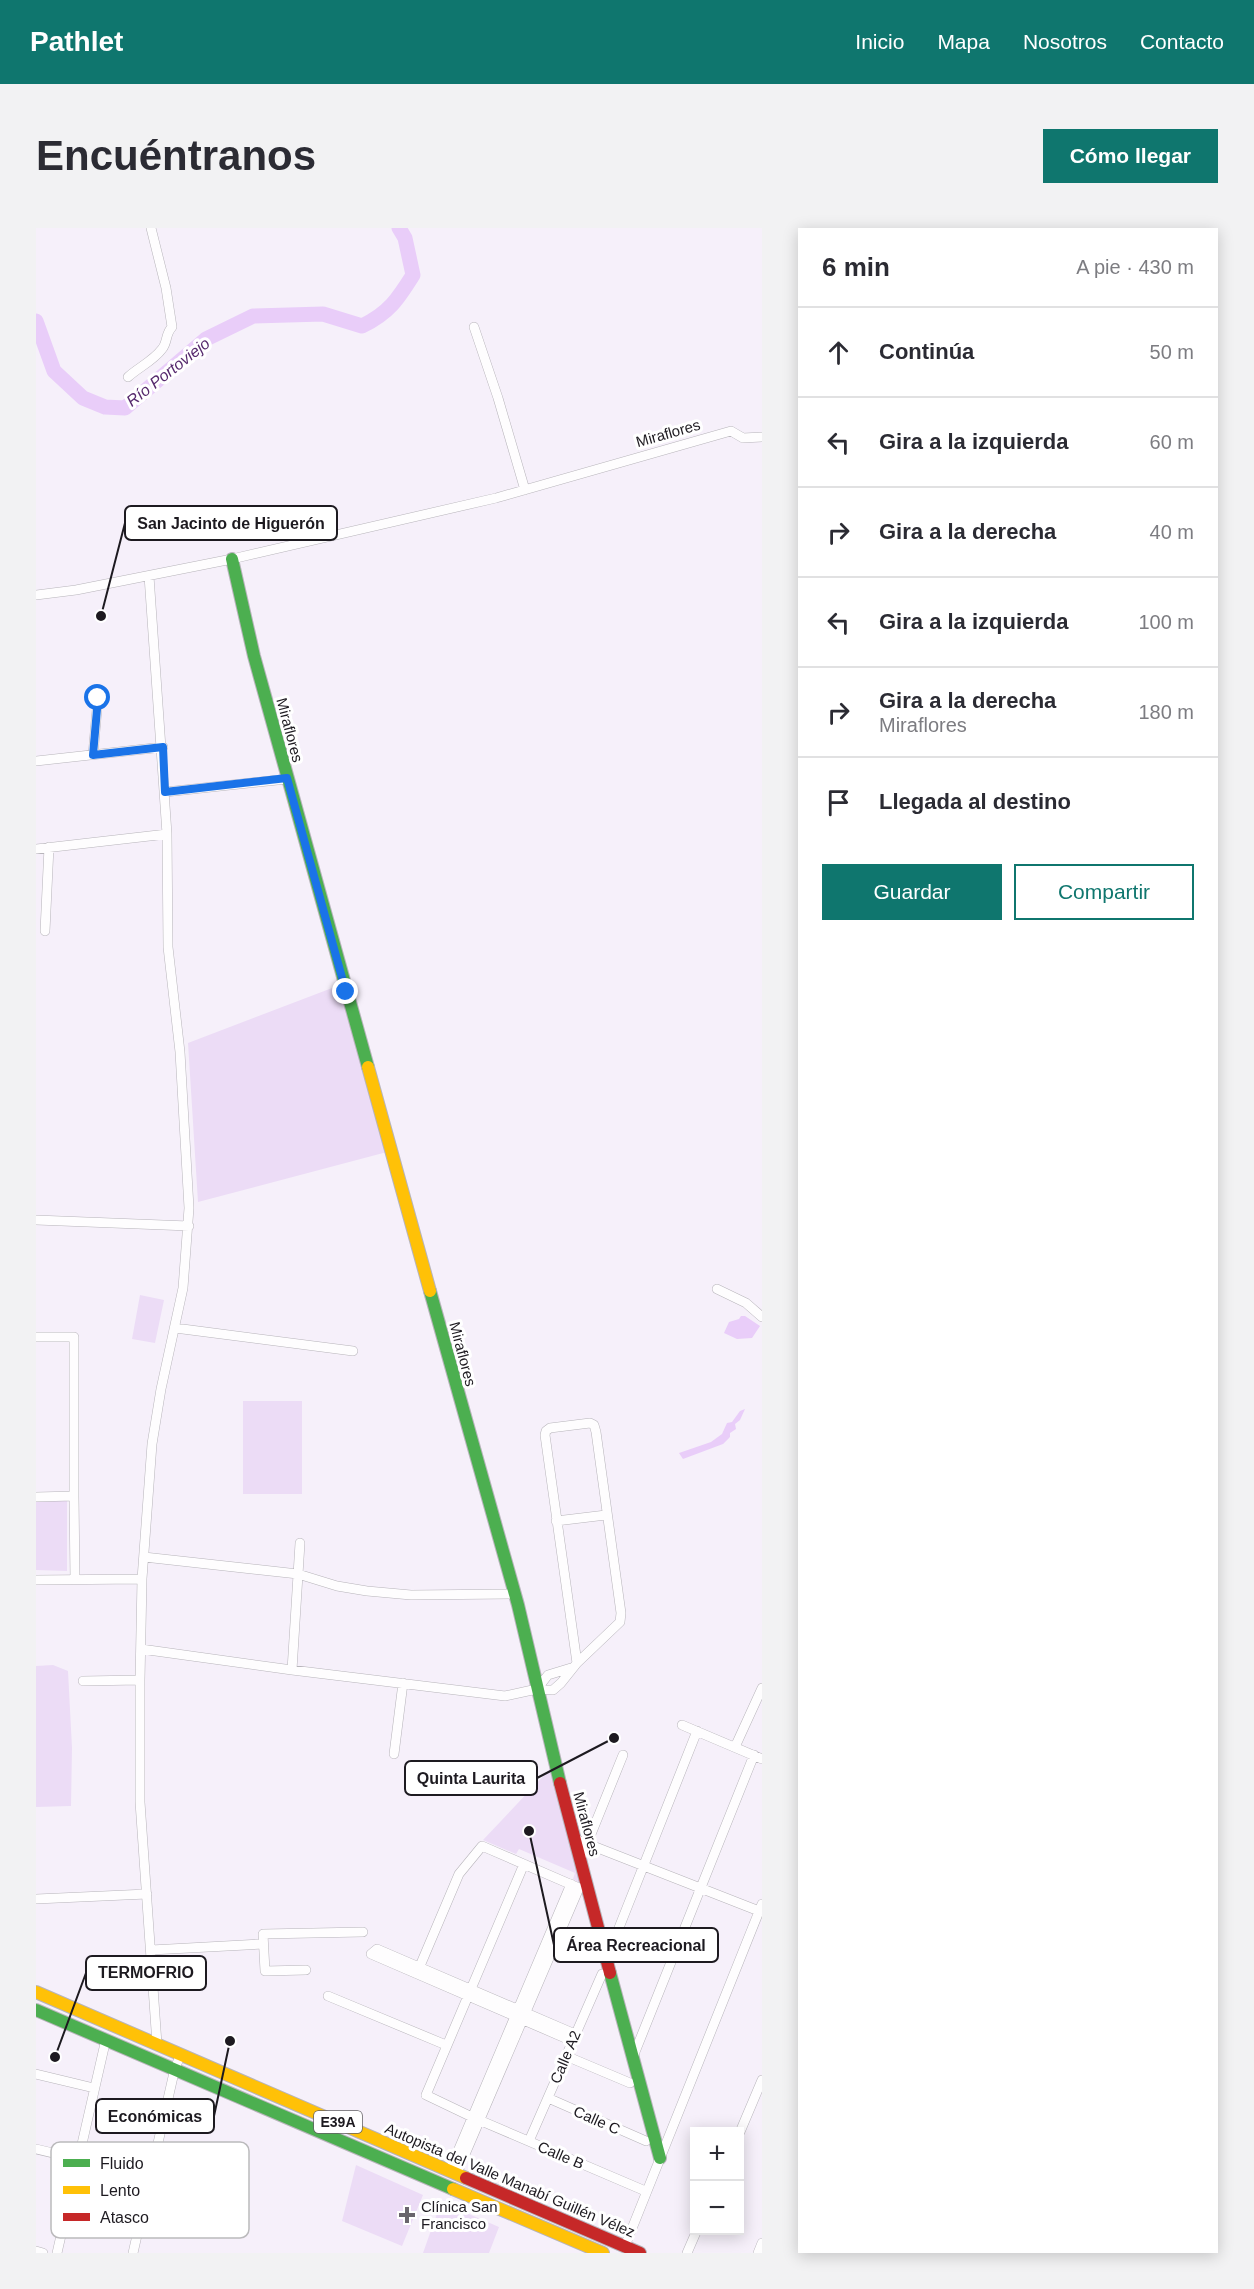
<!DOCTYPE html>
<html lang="es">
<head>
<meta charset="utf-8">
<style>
  body { margin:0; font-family:Helvetica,sans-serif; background:#f2f2f3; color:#2b2b33 }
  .controls { position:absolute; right:18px; bottom:18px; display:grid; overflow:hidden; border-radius:0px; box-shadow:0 3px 15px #0003 }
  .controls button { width:54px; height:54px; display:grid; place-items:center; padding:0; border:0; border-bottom:2px solid #e1e1e2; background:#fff; color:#2b2b33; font:30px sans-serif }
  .stop { position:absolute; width:18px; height:18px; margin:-14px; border:4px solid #1a73e8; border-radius:50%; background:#fff }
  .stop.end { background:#1a73e8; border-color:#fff; box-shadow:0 2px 6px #0008 }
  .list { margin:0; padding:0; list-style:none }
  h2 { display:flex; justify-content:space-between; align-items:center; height:78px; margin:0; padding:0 24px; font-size:26px }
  h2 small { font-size:20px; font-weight:400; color:#7c7c81 }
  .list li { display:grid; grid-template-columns:39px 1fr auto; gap:18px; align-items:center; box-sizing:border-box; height:90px; padding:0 24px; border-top:2px solid #e1e1e2 }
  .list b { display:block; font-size:22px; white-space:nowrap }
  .list p { margin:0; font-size:20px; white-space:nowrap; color:#7c7c81 }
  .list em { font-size:20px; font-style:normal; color:#7c7c81 }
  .actions { display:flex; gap:12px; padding:18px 24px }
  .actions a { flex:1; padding:14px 0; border:2px solid #0f766e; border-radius:0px; text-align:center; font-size:21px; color:#0f766e }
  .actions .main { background:#0f766e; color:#fff }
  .icon { flex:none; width:33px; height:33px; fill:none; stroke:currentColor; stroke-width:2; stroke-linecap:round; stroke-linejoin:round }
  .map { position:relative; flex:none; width:726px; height:2025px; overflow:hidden; border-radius:0px }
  header { display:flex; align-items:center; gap:36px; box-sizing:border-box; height:84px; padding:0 30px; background:#0f766e; color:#fff }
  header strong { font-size:28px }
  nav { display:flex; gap:33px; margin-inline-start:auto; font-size:21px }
  .intro { display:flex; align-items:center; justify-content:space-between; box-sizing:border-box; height:144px; padding:0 36px }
  h1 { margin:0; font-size:42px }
  .button { padding:15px 27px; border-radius:0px; background:#0f766e; color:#fff; font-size:21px; font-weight:700 }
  main { display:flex; gap:36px; padding:0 36px }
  aside { flex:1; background:#fff; border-radius:0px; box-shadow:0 3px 15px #0003 }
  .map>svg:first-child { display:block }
  .green { fill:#ecdcf6 }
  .water { fill:#e9cdf9 }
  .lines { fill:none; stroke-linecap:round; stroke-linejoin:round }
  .river { stroke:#e9cdf9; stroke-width:15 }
  .street-casing { stroke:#b7b4ba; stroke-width:10 }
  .fast-casing { stroke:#b7b4ba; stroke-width:14 }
  .slow-casing { stroke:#b7b4ba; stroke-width:14 }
  .jam-casing { stroke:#b7b4ba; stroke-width:14 }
  .street { stroke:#fefdfe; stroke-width:9 }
  .fast { stroke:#4caf50; stroke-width:12 }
  .slow { stroke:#ffc107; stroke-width:12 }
  .jam { stroke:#c62828; stroke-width:12 }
  .route { stroke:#1a73e8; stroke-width:8 }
  .poi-dot { fill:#69656c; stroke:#fff; stroke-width:2 }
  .labels { text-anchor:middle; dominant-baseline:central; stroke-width:6; stroke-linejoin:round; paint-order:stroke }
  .shield { fill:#fff; stroke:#615f63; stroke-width:1.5 }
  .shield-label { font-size:14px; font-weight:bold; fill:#1d1a20 }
  .street-label { font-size:15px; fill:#1d1a20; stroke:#fff }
  .poi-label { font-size:15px; fill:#1d1a20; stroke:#fff; text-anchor:start }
  .water-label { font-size:16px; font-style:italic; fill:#56296d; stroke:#fff }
  .key { fill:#fff; stroke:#bbbabc; stroke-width:1.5 }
  .key-label { font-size:16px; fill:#1d1a20 }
  .leader { fill:none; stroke:#1d1a20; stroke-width:2 }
  .callout-dot { fill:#1d1a20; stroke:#fff; stroke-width:2 }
  .callout { fill:#fff; stroke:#1d1a20; stroke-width:2 }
  .callout-label { font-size:16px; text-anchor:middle; font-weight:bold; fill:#1d1a20 }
</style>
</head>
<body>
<header>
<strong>Pathlet</strong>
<nav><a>Inicio</a><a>Mapa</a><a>Nosotros</a><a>Contacto</a></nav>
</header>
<div class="intro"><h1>Encuéntranos</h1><a class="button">Cómo llegar</a></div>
<main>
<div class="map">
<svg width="726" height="2025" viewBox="0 0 726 2025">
  <rect width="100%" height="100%" fill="#f6f0fa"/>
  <path class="green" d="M304,757L351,924L162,974L152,815Z
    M104,1067L128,1072L119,1115L96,1111Z
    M207,1173H266V1266H207Z
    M0,1272L31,1273V1343L0,1342Z
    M17,1437L32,1443L36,1520L35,1578L0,1579V1438Z
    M514,1541L545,1656L537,1651L539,1645L483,1621L480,1626L447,1612Z
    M320,1937L387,1967L366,2018L306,1993Z
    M405,1974L463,1999L453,2025H387Z"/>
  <path class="water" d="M705,1088H709L724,1098L716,1110L701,1111L688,1105L693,1094L703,1091Z
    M709,1181L704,1192L699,1196L700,1201L694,1205V1209L687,1216L647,1231L643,1225L675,1214L686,1206L691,1195L696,1194L704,1183Z"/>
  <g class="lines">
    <path class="river" d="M0,93L18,143L47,170L69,179L89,180L170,111L217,88L287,86L326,98C353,85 362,71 377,47L369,10L363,0"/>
    <g class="street-casing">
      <path id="street" d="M438,99L462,170L489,262
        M92,149C103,139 117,133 126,121C132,114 129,106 136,99L130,60L115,0
        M113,348L131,606L132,719L144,824L153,980L147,1060L125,1161L116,1216L106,1351L104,1452V1574L121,1816
        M0,367L40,362L196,331L460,270L695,203L707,210L726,209
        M57,527L62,470
        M0,533L127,519
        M129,564L251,551
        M0,621L131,606
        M9,703L13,619
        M0,992L153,998
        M681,1061L710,1075L726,1089
        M139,1100L317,1123
        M0,1109H38V1268
        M0,1269L38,1268L39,1351
        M520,1293L570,1287
        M108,1329L262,1346L301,1358L331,1363L375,1367L478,1366
        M0,1352L106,1351
        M105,1421L256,1442L469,1468L501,1461L517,1462L525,1455L541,1435L584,1394L585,1385L560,1204L558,1197L554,1195L514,1200L510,1203L509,1207L541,1435
        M256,1442L264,1315
        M47,1453L104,1452
        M501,1461L512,1447L535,1440
        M646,1497L726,1531
        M699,1519L726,1460
        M358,1526L367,1455
        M539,1611L723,1683
        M545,1631L587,1527
        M488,1636L390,1867L436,1889L607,1962
        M0,1671L111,1666
        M115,1722L227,1716
        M571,1730L661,1503
        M270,1742L229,1743L227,1706L327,1704
        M381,1745L423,1646L446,1618L543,1660L421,1945
        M292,1768L410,1817
        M536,1813L335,1726L341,1721L539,1806
        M530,1828L594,1855
        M597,1829L718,1527
        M0,1846L58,1860
        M512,1870L610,1913
        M704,1904L726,1852
        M493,1913L566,1746
        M0,1921L114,1948
        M414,1942L535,1656
        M589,2018L726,1676
        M0,2023L7,2025
        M21,2025L70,1811
        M97,2025L139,1840L145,1826
        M651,2025L661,2002
        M722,2025L726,2015"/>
    </g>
    <g class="fast-casing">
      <path id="fast" d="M196,331L218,428L332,839
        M394,1063L482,1377L524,1555
        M574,1745L624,1930
        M0,1782L417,1961"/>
    </g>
    <g class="slow-casing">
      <path id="slow" d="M332,839L394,1063
        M0,1764L430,1950
        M417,1961L567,2025"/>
    </g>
    <g class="jam-casing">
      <path id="jam" d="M524,1555L574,1745
        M430,1950L604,2025"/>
    </g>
    <use href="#street" class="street"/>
    <use href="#fast" class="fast"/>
    <use href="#slow" class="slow"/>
    <use href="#jam" class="jam"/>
  </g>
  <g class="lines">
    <path class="route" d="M62,470L57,527L127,519L129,564L251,550L310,764"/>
  </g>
  <path class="poi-dot" d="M368 1978h6v6h6v6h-6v6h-6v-6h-6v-6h6z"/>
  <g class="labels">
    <rect class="shield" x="278" y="1883" width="48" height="22" rx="4.5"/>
    <g class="shield-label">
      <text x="302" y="1894">E39A</text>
    </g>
    <g class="street-label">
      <text transform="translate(632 205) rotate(-16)">Miraflores</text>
      <text transform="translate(254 502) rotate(75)">Miraflores</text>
      <text transform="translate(427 1126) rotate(75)">Miraflores</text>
      <text transform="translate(551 1596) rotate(75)">Miraflores</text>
      <text transform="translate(529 1829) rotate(-67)">Calle A2</text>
      <text transform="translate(561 1892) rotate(24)">Calle C</text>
      <text transform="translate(525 1927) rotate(23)">Calle B</text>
      <text transform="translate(474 1952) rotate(23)">Autopista del Valle Manabí Guillén Vélez</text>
    </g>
    <g class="poi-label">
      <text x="385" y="1978">Clínica San<tspan x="385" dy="17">Francisco</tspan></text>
    </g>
    <g class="water-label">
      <text transform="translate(132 144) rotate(-38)">Río Portoviejo</text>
    </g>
  </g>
  <rect x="15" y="1914" width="198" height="96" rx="9" class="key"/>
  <rect x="27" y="1931" width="27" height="8" fill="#4caf50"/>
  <rect x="27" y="1958" width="27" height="8" fill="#ffc107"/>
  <rect x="27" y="1985" width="27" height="8" fill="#c62828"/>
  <g class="key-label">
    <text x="64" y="1941">Fluido</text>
    <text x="64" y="1968">Lento</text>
    <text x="64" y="1995">Atasco</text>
  </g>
  <path class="leader" d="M65 388L89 295M578 1510L501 1550M493 1603L518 1717M19 1829L50 1745M194 1813L178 1888"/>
  <g class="callout-dot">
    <circle cx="65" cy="388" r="6"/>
    <circle cx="578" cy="1510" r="6"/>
    <circle cx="493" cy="1603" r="6"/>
    <circle cx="19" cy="1829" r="6"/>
    <circle cx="194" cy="1813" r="6"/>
  </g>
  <g class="callout">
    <rect x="89" y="278" width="212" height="34" rx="6"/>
    <rect x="369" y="1533" width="132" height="34" rx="6"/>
    <rect x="518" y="1700" width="164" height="34" rx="6"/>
    <rect x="50" y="1728" width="120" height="34" rx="6"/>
    <rect x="60" y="1871" width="118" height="34" rx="6"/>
  </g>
  <g class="callout-label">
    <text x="195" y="301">San Jacinto de Higuerón</text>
    <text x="435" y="1556">Quinta Laurita</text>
    <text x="600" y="1723">Área Recreacional</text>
    <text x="110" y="1750">TERMOFRIO</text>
    <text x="119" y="1894">Económicas</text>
  </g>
</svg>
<div class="controls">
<button>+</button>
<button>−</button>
</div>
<div class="stop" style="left:62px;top:470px"></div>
<div class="stop end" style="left:310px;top:764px"></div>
</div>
<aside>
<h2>6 min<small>A pie · 430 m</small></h2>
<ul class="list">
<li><svg class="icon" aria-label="ahead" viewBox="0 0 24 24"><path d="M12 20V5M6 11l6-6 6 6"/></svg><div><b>Continúa</b></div><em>50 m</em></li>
<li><svg class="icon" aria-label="left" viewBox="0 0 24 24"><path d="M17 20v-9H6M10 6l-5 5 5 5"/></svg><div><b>Gira a la izquierda</b></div><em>60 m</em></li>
<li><svg class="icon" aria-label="right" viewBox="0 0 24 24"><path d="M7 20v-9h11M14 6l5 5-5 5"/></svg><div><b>Gira a la derecha</b></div><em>40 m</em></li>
<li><svg class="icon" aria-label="left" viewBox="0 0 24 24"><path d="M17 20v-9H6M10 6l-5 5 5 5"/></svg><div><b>Gira a la izquierda</b></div><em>100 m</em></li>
<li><svg class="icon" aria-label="right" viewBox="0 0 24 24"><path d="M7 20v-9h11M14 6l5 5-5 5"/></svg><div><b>Gira a la derecha</b><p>Miraflores</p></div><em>180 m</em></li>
<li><svg class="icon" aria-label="arrive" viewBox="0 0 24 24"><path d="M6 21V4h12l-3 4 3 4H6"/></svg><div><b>Llegada al destino</b></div></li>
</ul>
<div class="actions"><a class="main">Guardar</a><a>Compartir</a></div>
</aside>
</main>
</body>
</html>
